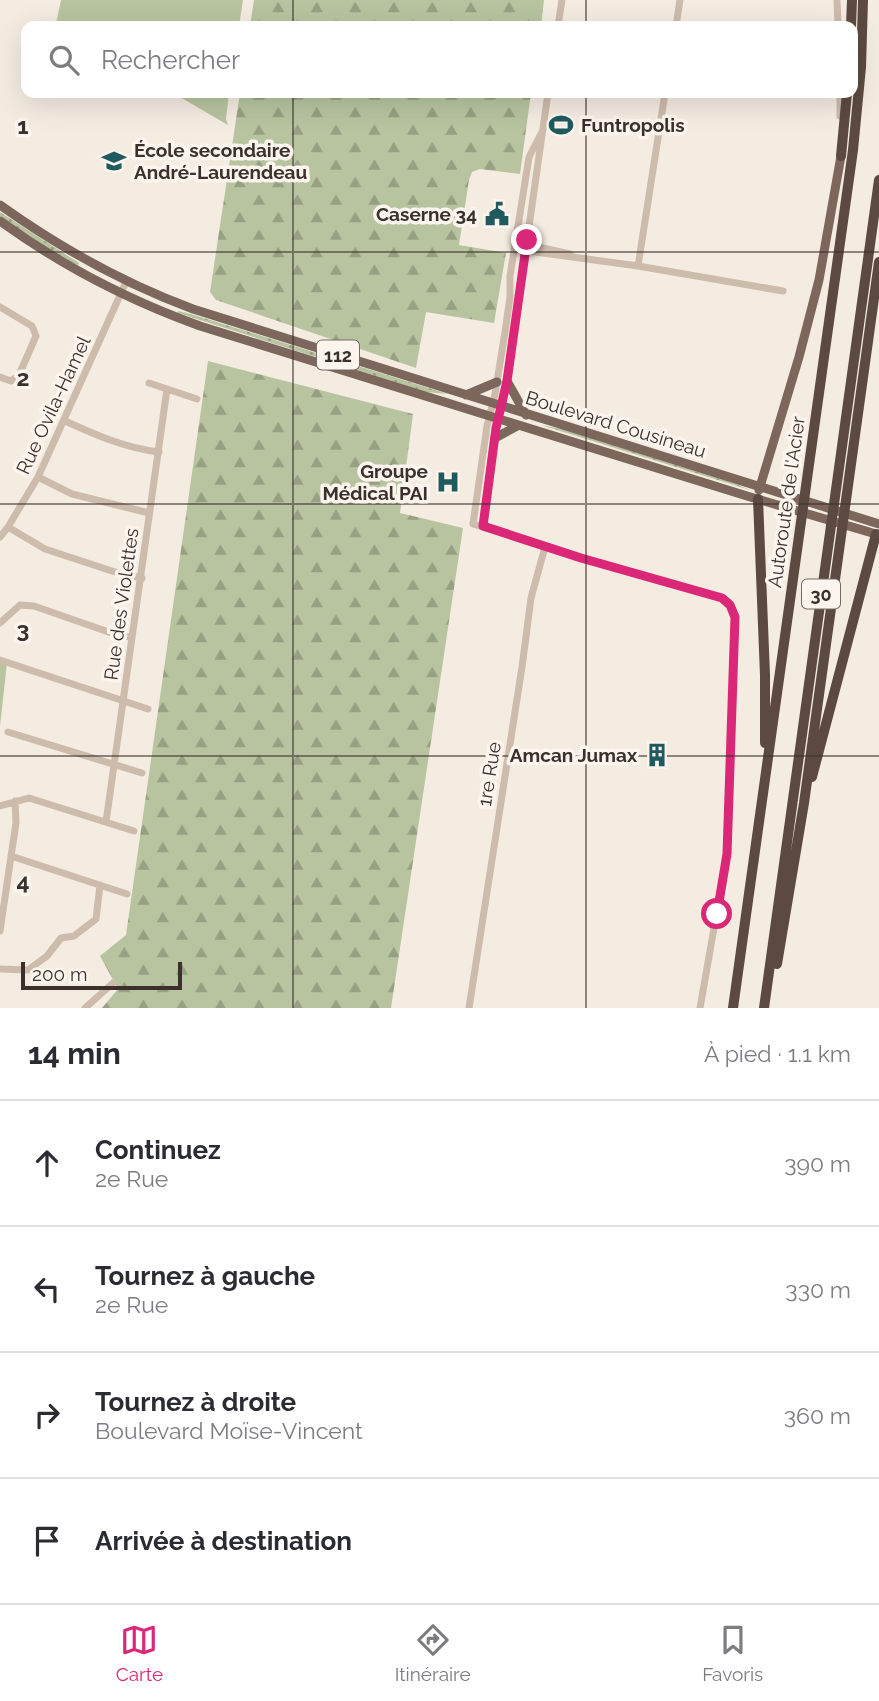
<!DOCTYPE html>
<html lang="fr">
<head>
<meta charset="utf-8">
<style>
  body { margin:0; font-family:Raleway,sans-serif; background:#f7f7f7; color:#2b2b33 }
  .scale { position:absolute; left:21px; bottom:18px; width:161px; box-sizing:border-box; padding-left:7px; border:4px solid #3b302b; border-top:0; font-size:19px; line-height:24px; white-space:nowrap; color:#3b302b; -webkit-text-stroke:5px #fbf5ee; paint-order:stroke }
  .stop { position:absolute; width:21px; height:21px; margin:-16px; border:5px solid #db2777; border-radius:50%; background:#fff }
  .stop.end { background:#db2777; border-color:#fff; box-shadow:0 2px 7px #0008 }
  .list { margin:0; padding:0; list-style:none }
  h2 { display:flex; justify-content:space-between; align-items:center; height:91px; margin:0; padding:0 28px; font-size:30px }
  h2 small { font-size:23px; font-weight:400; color:#7c7c81 }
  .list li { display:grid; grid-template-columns:46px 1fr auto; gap:21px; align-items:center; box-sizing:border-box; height:126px; padding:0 28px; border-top:2px solid #e1e1e2 }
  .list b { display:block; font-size:26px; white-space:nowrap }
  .list p { margin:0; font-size:23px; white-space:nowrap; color:#7c7c81 }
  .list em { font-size:23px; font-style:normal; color:#7c7c81 }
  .icon { flex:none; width:38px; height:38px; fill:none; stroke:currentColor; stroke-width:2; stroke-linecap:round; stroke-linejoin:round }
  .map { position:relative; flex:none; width:879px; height:1008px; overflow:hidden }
  .search { position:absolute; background:#fff; box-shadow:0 7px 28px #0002; left:21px; right:21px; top:21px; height:77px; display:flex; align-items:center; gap:18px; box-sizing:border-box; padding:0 24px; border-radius:14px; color:#7c7c81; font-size:26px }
  .sheet { height:595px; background:#fff }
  nav { display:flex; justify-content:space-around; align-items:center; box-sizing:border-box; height:98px; border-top:2px solid #e1e1e2; background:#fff; font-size:19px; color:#7c7c81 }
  nav a { display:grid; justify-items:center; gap:4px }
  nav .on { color:#db2777 }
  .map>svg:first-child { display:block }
  .grass { fill:url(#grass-dots) }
  .forest { fill:url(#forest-firs) }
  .park { fill:#b8c4a0 }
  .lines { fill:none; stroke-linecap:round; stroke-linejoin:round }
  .minor { stroke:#cdbbac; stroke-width:7 }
  .major { stroke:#7d675c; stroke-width:9 }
  .highway { stroke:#5c4a42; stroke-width:10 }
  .route { stroke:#db2777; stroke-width:9 }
  .grid { fill:none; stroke:#3b302b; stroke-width:2; stroke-opacity:0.55 }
  .labels { text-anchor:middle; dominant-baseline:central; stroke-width:7; stroke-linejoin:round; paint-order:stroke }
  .shield { fill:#fbf5ee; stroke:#756b66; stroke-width:2 }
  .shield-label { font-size:18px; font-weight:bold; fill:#3b302b }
  .poi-label { font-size:19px; font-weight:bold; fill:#3b302b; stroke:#fbf5ee; text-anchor:end }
  .street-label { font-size:19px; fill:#3b302b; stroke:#fbf5ee }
  .grid-label { font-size:23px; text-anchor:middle; font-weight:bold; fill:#3b302b; stroke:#fbf5ee; stroke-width:7; stroke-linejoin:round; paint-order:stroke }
</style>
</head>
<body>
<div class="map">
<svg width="879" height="1008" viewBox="0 0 879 1008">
  <defs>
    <pattern id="grass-dots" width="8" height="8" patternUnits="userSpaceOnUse" patternTransform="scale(1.75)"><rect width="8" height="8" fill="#b8c4a0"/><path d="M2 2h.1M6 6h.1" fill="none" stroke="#97a083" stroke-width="1.8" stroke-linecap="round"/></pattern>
    <pattern id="forest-firs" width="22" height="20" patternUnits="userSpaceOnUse" patternTransform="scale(1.75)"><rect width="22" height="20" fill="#b8c4a0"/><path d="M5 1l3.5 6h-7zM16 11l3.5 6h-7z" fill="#97a083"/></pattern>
  </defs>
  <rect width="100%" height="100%" fill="#f4ebe1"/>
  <path class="grass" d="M0,212L79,263L78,265C50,256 24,233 0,216Z
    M178,311L191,314L448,394L426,392L178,313Z
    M541,425L566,430L736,484L750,490Z"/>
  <path class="forest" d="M254,0H544L541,26H250Z
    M240,93H531L520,174L480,169L472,172L469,180L459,245L506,253L494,323L426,312L416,368L216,300L210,292Z
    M208,361L413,414L400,513L463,528L391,1008H102L118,989L100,956L126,935Z"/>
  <path class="park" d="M61,0H243L239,26H60L56,24Z
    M173,93H229L226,119L228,125Z
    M0,660L7,663L0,726Z"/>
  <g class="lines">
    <path class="minor" d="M837,0L838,26
      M558,26L562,0
      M676,26L680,0
      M840,93V116
      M543,130L529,157L510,276V297L505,332L495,394L487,426L473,524L581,558L722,598L731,605L735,617L727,854L700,1008
      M524,244L570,254
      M514,249L638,266L665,93
      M638,266L783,291
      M0,307L32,326L36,336L19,375L11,381L0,377
      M149,383L197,399
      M65,421C96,435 125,448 159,452
      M38,477L72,494L149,513
      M483,526L496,428L507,381L548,93
      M8,527L45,549L121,574L142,578
      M0,537L8,527L38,477L126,282
      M0,623L20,605L34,606L120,636L132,637
      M0,660L148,709
      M8,732L142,773
      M0,806L29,798L134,831
      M106,822L167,389
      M11,856L127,894
      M0,931L16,823L15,801
      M0,969L28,970L47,956L61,938L74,936L96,919L100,885
      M85,1008L113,983
      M469,1008L522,667L531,598L545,547"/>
    <path class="major" d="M0,205C60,248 123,283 193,309L879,524
      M0,221C62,266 128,300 200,326L747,496L879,535
      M507,381L526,415
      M466,395L497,382
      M495,438L519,425
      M759,490L799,357L819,280L841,156"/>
    <path class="highway" d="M851,26L852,0
      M841,156L847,93
      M758,499L765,675V743
      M812,777L876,534
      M777,964L804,803L879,262
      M733,1008L853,150L861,67L863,0
      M764,1008L879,180"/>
  </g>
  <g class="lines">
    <path class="route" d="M527,240L507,381L496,428L483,526L581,558L722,598L730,605L735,617L727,854L717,914"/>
  </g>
  <path class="grid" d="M293,0V26M586,0V26M293,93V1008M586,93V1008M0,252H879M0,504H879M0,756H879"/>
  <defs>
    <g id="stadium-bare" transform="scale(1.89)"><path d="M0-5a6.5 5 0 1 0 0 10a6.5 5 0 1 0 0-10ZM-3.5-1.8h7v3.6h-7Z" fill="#1f5a5e" stroke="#fbf5ee" stroke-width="2.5" paint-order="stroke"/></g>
    <g id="school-bare" transform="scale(1.89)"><path d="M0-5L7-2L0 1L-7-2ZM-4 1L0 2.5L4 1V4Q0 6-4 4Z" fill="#1f5a5e" stroke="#fbf5ee" stroke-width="2.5" paint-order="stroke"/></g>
    <g id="civic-bare" transform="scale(1.89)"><path d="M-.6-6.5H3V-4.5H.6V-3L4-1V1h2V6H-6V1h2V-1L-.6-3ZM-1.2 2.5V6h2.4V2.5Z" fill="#1f5a5e" stroke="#fbf5ee" stroke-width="2.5" paint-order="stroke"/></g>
    <g id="hospital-bare" transform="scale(1.89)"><path d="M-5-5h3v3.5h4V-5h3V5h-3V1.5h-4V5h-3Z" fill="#1f5a5e" stroke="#fbf5ee" stroke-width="2.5" paint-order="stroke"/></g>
    <g id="building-bare" transform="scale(1.89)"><path d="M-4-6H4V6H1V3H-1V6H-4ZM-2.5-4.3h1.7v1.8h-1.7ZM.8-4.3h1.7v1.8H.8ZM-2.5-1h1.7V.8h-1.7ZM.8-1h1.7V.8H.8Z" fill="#1f5a5e" stroke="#fbf5ee" stroke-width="2.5" paint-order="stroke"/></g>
  </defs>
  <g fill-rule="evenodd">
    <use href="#stadium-bare" x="561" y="125"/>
    <use href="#school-bare" x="114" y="161"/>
    <use href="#civic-bare" x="497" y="214"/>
    <use href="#hospital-bare" x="448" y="482"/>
    <use href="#building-bare" x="657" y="755"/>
  </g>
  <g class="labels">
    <g class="shield">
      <rect x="317" y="340.5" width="42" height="29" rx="5"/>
      <rect x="802" y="579.5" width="38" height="29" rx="5"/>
    </g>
    <g class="shield-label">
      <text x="338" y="355">112</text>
      <text x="821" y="594">30</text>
    </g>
    <g class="poi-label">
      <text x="581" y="125" text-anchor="start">Funtropolis</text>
      <text x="134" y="150" text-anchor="start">École secondaire<tspan x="134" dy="22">André-Laurendeau</tspan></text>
      <text x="477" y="214">Caserne 34</text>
      <text x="428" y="471">Groupe<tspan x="428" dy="22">Médical PAI</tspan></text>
      <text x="637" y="755">Amcan Jumax</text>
    </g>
    <g class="street-label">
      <text transform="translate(53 405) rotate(-65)">Rue Ovila-Hamel</text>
      <text transform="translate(616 424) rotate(17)">Boulevard Cousineau</text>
      <text transform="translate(786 502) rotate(-82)">Autoroute de l'Acier</text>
      <text transform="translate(121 604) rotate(-82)">Rue des Violettes</text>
      <text transform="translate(489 774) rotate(-81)">1re Rue</text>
    </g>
  </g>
  <g class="grid-label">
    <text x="23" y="134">1</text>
    <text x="23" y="386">2</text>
    <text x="23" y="638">3</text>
    <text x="23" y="890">4</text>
  </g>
</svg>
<div class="scale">200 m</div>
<div class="stop" style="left:717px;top:914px"></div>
<div class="stop end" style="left:527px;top:240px"></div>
<div class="search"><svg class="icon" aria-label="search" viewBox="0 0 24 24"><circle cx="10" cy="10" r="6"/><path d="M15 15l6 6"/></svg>Rechercher</div>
</div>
<section class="sheet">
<h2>14 min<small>À pied · 1.1 km</small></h2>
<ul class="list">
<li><svg class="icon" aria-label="ahead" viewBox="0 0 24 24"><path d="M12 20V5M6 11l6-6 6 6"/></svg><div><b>Continuez</b><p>2e Rue</p></div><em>390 m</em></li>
<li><svg class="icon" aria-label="left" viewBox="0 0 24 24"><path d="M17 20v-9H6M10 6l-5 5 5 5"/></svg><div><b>Tournez à gauche</b><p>2e Rue</p></div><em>330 m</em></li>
<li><svg class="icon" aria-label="right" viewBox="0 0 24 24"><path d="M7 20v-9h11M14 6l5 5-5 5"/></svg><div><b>Tournez à droite</b><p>Boulevard Moïse-Vincent</p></div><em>360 m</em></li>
<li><svg class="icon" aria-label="arrive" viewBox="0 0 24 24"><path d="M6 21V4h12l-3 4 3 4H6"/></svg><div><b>Arrivée à destination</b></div></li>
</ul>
</section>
<nav>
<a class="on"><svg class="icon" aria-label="map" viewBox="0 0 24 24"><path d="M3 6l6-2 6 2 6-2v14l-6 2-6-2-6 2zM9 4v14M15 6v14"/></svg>Carte</a>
<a><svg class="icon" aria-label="directions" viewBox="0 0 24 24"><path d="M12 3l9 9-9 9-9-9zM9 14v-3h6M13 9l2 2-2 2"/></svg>Itinéraire</a>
<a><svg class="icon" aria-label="saved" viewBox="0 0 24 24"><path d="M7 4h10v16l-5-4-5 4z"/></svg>Favoris</a>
</nav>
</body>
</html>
